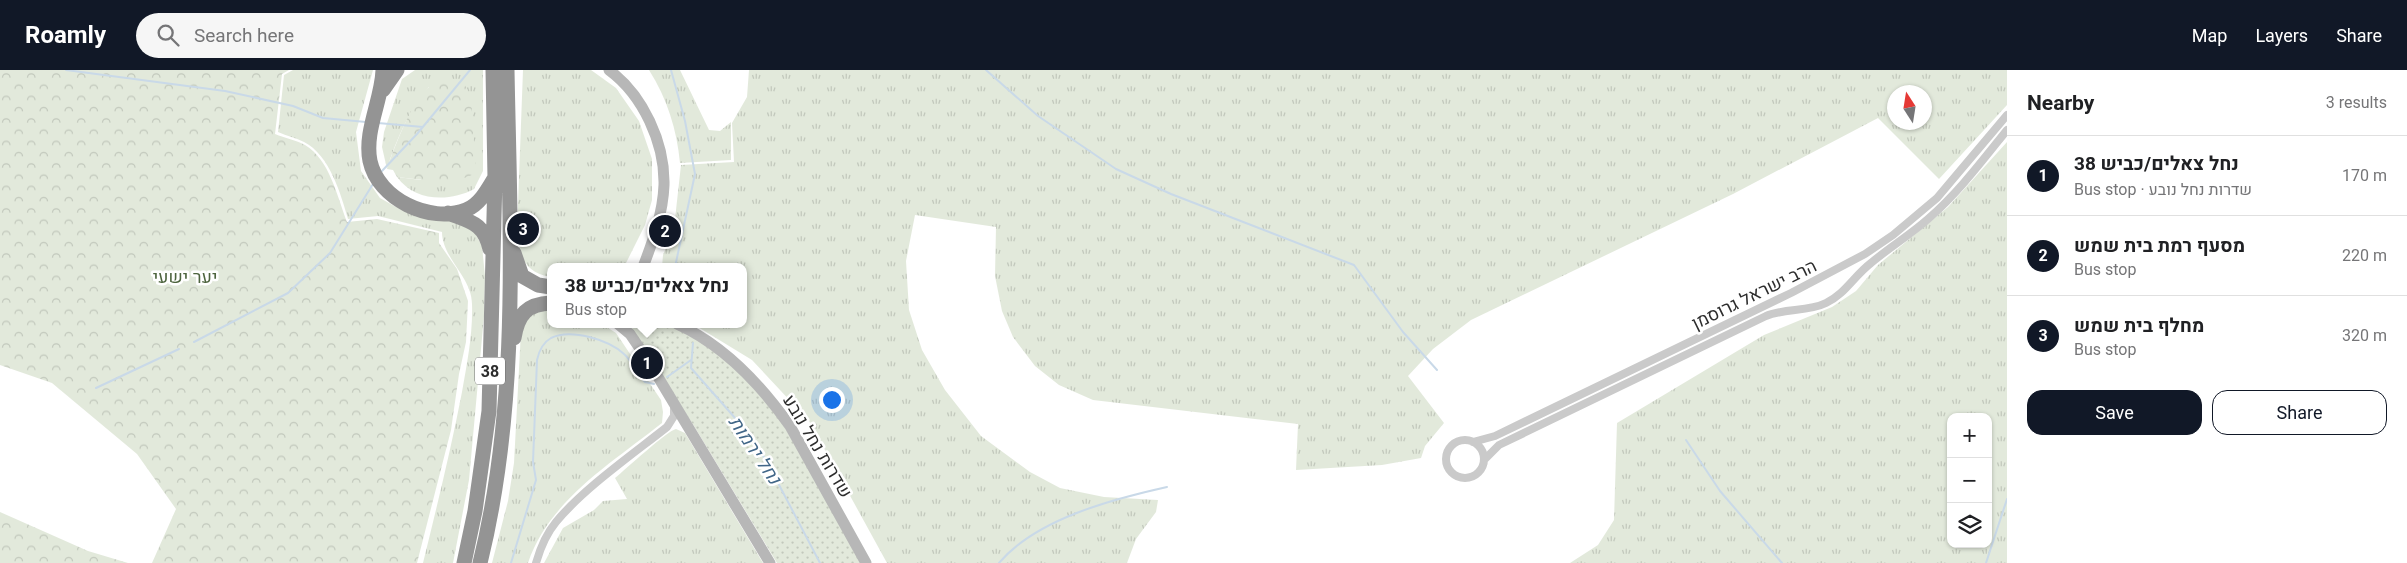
<!DOCTYPE html>
<html lang="en">
<head>
<meta charset="utf-8">
<style>
  body { margin:0; font-family:Roboto,Heebo,sans-serif; background:#f6f6f6; color:#202124 }
  .controls { position:absolute; right:15px; bottom:15px; display:grid; overflow:hidden; border-radius:10px; box-shadow:0 1px 4px #0004 }
  .controls button { width:45px; height:45px; display:grid; place-items:center; padding:0; border:0; border-bottom:1px solid #e0e0e0; background:#fff; color:#202124; font:25px sans-serif }
  .compass { position:absolute; left:1887px; top:15px; width:45px; height:45px; border-radius:50%; background:#fff; box-shadow:0 1px 4px #0004; rotate:348deg }
  .you { position:absolute; left:831px; top:329px; width:18px; height:18px; margin:-12px; border:4px solid #fff; border-radius:50%; background:#1a73e8; box-shadow:0 0 0 8px #1a73e833 }
  .badge { display:grid; place-items:center; width:32px; height:32px; border-radius:50%; background:#111827; color:#fff; font-size:16px; font-weight:700 }
  .pin { position:absolute; translate:-50% -50%; border:2px solid #fff; box-shadow:0 1px 5px #0006 }
  .popup { position:absolute; left:547px; top:193px; width:200px; height:65px; box-sizing:border-box; display:grid; place-content:center; border-radius:10px; background:#fff; filter:drop-shadow(0 1px 4px #0005); font-size:16px; white-space:nowrap; color:#757577 }
  .popup b { font-size:19px; color:#202124 }
  .popup::after { content:''; position:absolute; left:50%; top:100%; margin-left:-10px; border:10px solid transparent; border-top-color:#fff }
  .list { margin:0; padding:0; list-style:none }
  h2 { display:flex; justify-content:space-between; align-items:center; height:65px; margin:0; padding:0 20px; font-size:21px }
  h2 small { font-size:16px; font-weight:400; color:#757577 }
  .list li { display:grid; grid-template-columns:32px 1fr auto; gap:15px; align-items:center; box-sizing:border-box; height:80px; padding:0 20px; border-top:1px solid #e0e0e0 }
  .list b { display:block; font-size:19px; white-space:nowrap }
  .list p { margin:0; font-size:16px; white-space:nowrap; color:#757577 }
  .list em { font-size:16px; font-style:normal; color:#757577 }
  .actions { display:flex; gap:10px; padding:15px 20px }
  .actions a { flex:1; padding:11px 0; border:1px solid #111827; border-radius:15px; text-align:center; font-size:18px; color:#111827 }
  .actions .main { background:#111827; color:#fff }
  .icon { flex:none; width:28px; height:28px; fill:none; stroke:currentColor; stroke-width:2; stroke-linecap:round; stroke-linejoin:round }
  .map { position:relative; flex:none; width:2007px; height:493px; overflow:hidden }
  header { display:flex; align-items:center; gap:30px; box-sizing:border-box; height:70px; padding:0 25px; background:#111827; color:#fff }
  header strong { font-size:24px }
  nav { display:flex; gap:28px; margin-inline-start:auto; font-size:18px }
  .search { width:350px; height:45px; background:#f6f6f6; display:flex; align-items:center; gap:12px; box-sizing:border-box; padding:0 18px; border-radius:28px; color:#757577; font-size:19px }
  main { display:flex }
  aside { flex:1; background:#fff }
  .map>svg:first-child { display:block }
  .grass { fill:url(#grass-tufts); fill-rule:evenodd }
  .forest { fill:url(#forest-crowns) }
  .garden { fill:url(#garden-dots) }
  .lines { fill:none; stroke-linecap:round; stroke-linejoin:round }
  .stream { stroke:#c9d9e8; stroke-width:2 }
  .street { stroke:#cacaca; stroke-width:8 }
  .secondary { stroke:#b7b7b7; stroke-width:11 }
  .highway { stroke:#949494; stroke-width:15 }
  .labels { text-anchor:middle; dominant-baseline:central; stroke-width:5; stroke-linejoin:round; paint-order:stroke }
  .shield { fill:#fff; stroke:#6c6c6c; stroke-width:1 }
  .shield-label { font-size:16px; font-weight:bold; fill:#2d2d2d }
  .park-label { font-size:18px; fill:#4d643e; stroke:#fff }
  .street-label { font-size:18px; fill:#2d2d2d; stroke:#fff }
  .water-label { font-size:19px; font-style:italic; fill:#426788; stroke:#fff }
</style>
</head>
<body>
<header>
<strong>Roamly</strong>
<div class="search"><svg class="icon" aria-label="search" viewBox="0 0 24 24"><circle cx="10" cy="10" r="6"/><path d="M15 15l6 6"/></svg>Search here</div>
<nav><a>Map</a><a>Layers</a><a>Share</a></nav>
</header>
<main>
<div class="map">
<svg width="2007" height="493" viewBox="0 0 2007 493">
  <defs>
    <pattern id="grass-tufts" width="24" height="20" patternUnits="userSpaceOnUse" patternTransform="scale(1.25)"><rect width="24" height="20" fill="#e2e9db"/><path d="M3 7l-1-3M5 7V3M7 7l1-3M15 17l-1-3M17 17v-4M19 17l1-3" fill="none" stroke="#c2c8bc"/></pattern>
    <pattern id="forest-crowns" width="20" height="18" patternUnits="userSpaceOnUse" patternTransform="scale(1.25)"><rect width="20" height="18" fill="#e2e9db"/><path d="M2 6a3 3 0 1 1 6 0M12 15a3 3 0 1 1 6 0" fill="none" stroke="#c2c8bc"/></pattern>
    <pattern id="garden-dots" width="8" height="8" patternUnits="userSpaceOnUse" patternTransform="scale(1.25)"><rect width="8" height="8" fill="#e2e9db"/><path d="M2 2h.1M6 6h.1" fill="none" stroke="#c2c8bc" stroke-width="1.8" stroke-linecap="round"/></pattern>
  </defs>
  <rect width="100%" height="100%" fill="#fff"/>
  <path class="grass" d="M293,0H373L356,62L361,101L380,128L396,137L425,147L459,152L472,157L482,176L485,206L484,246L469,410L453,493H423C437,436 451,379 462,322C467,293 473,264 472,234C472,207 442,188 442,162L378,146L348,149C341,125 330,85 304,72C296,68 287,66 278,62L284,5Z
    M415,0H483V101L474,119C450,132 415,132 397,107L421,110L429,17C409,40 396,70 387,99L382,77L384,62L402,9Z
    M523,0H591L616,18L639,51L652,89V130L645,155L624,197H551V207C524,203 519,185 517,161Z
    M649,0H680L709,60L720,61L731,52V90L680,93C677,60 667,28 649,0Z
    M749,0H2007V35L1939,109L1878,48L1733,124L1471,250L1433,279L1408,306L1444,353L1425,376L1421,388L1382,395L1296,400L1298,354L1093,330L1059,315L1035,296L1013,267L1002,241L995,206L996,157L915,145L906,191L909,240L922,280L945,320L981,366L1030,402L1060,418L1104,427L1158,430L1156,442L1136,469L1127,493H887L809,351L752,290L693,254H743V197H662L663,185L674,158L681,95L734,92L732,53L747,27ZM1894,22H1924V52H1894Z
    M2007,72V493H1570L1598,475L1614,450L1617,353L1764,265L1832,237L1856,221L1878,195L1948,137ZM1951,347H1988V474H1951Z
    M551,236V254H602L616,263L661,330L663,342L662,353C612,393 549,430 528,493H492L508,431L514,393L521,261L535,238Z
    M676,359L685,363L763,493H544L563,458L594,440L603,431L627,429L615,408C625,400 668,360 676,359Z"/>
  <path class="forest" d="M0,0H289L282,4L275,64C285,68 296,70 305,75C330,90 337,126 347,152L377,149L439,163V173L457,199L468,231L466,272L459,304L451,360L417,493H152L176,439L137,384L52,313L0,295Z
    M462,10L471,26L476,103C453,116 423,110 397,107L393,100L387,99C393,80 414,25 431,16C440,11 451,11 462,10Z
    M0,442L88,481L128,493H0Z"/>
  <path class="garden" d="M636,254H670L692,265L716,280L773,337L863,493H777L694,356L631,260Z"/>
  <g class="lines">
    <path class="stream" d="M66,0L225,21L293,36L323,48L366,52
      M671,0L685,51L695,104L675,197
      M986,0L1038,46L1116,99L1171,124L1354,195L1403,262L1437,300
      M378,53L423,57
      M381,102L417,64L470,0
      M194,272L288,223L330,183L373,114
      M693,273L691,298L743,357L766,390L820,493
      M667,307L691,290
      M96,318L179,279
      M1686,370L1720,421L1782,493
      M511,493L536,410L533,392L537,290C539,281 542,273 551,268C571,258 609,270 624,284C633,292 637,303 645,312L654,314
      M999,493C1036,449 1113,429 1167,417
      M1986,493L2007,429"/>
    <path class="street" d="M1446 389a19 19 0 1 1 38 0a19 19 0 1 1-38 0Z
      M1473,372L1495,366L1791,223L1865,184L1893,165L1937,128L2007,45
      M1484,390L1499,375L1766,246C1785,238 1808,242 1826,233C1845,224 1854,206 1871,193C1890,177 1910,165 1928,149C1958,123 1982,91 2007,60
      M536,493C540,479 546,464 556,452C583,419 633,384 667,357L674,346V336"/>
    <path class="secondary" d="M609,0C643,25 665,73 664,115C663,143 653,171 643,197
      M618,254L630,264L649,292L770,493
      M677,254C724,275 761,315 790,356L866,493"/>
    <path class="highway" d="M383,0C382,30 364,61 370,91C378,129 430,154 466,140C479,135 487,121 494,109
      M383,20L397,0
      M448,143C471,152 484,153 490,179
      M514,183L522,206L538,215L551,217
      M514,268C518,244 527,234 551,233
      M464,493L475,441L489,341L495,108L493,0
      M480,493C520,332 510,164 507,0"/>
  </g>
  <g class="labels">
    <rect class="shield" x="475" y="287.5" width="30" height="27" rx="4"/>
    <g class="shield-label">
      <text x="490" y="301">38</text>
    </g>
    <g class="park-label">
      <text x="185" y="206">יער ישעי</text>
    </g>
    <g class="street-label">
      <text transform="translate(1754 224) rotate(-26)">הרב ישראל גרוסמן</text>
      <text transform="translate(818 376) rotate(59)">שדרות נחל נובע</text>
    </g>
    <g class="water-label">
      <text transform="translate(755 380) rotate(56)">נחל ירמות</text>
    </g>
  </g>
</svg>
<div class="controls">
<button>+</button>
<button>−</button>
<button><svg class="icon" aria-label="layers" viewBox="0 0 24 24"><path d="M12 4l9 5-9 5-9-5zM3 14l9 5 9-5"/></svg></button>
</div>
<svg class="compass" viewBox="-18 -18 36 36"><path d="M0-13l5 13h-10z" fill="#e53935"/><path d="M0 13l5-13h-10z" fill="#757577"/></svg>
<div class="you"></div>
<div class="pin badge" style="left:647px;top:293px">1</div>
<div class="popup"><b>נחל צאלים/כביש 38</b>Bus stop</div>
<div class="pin badge" style="left:665px;top:161px">2</div>
<div class="pin badge" style="left:523px;top:159px">3</div>
</div>
<aside>
<h2>Nearby<small>3 results</small></h2>
<ul class="list">
<li><span class="badge">1</span><div><b>נחל צאלים/כביש 38</b><p>Bus stop · שדרות נחל נובע</p></div><em>170 m</em></li>
<li><span class="badge">2</span><div><b>מסעף רמת בית שמש</b><p>Bus stop</p></div><em>220 m</em></li>
<li><span class="badge">3</span><div><b>מחלף בית שמש</b><p>Bus stop</p></div><em>320 m</em></li>
</ul>
<div class="actions"><a class="main">Save</a><a>Share</a></div>
</aside>
</main>
</body>
</html>
